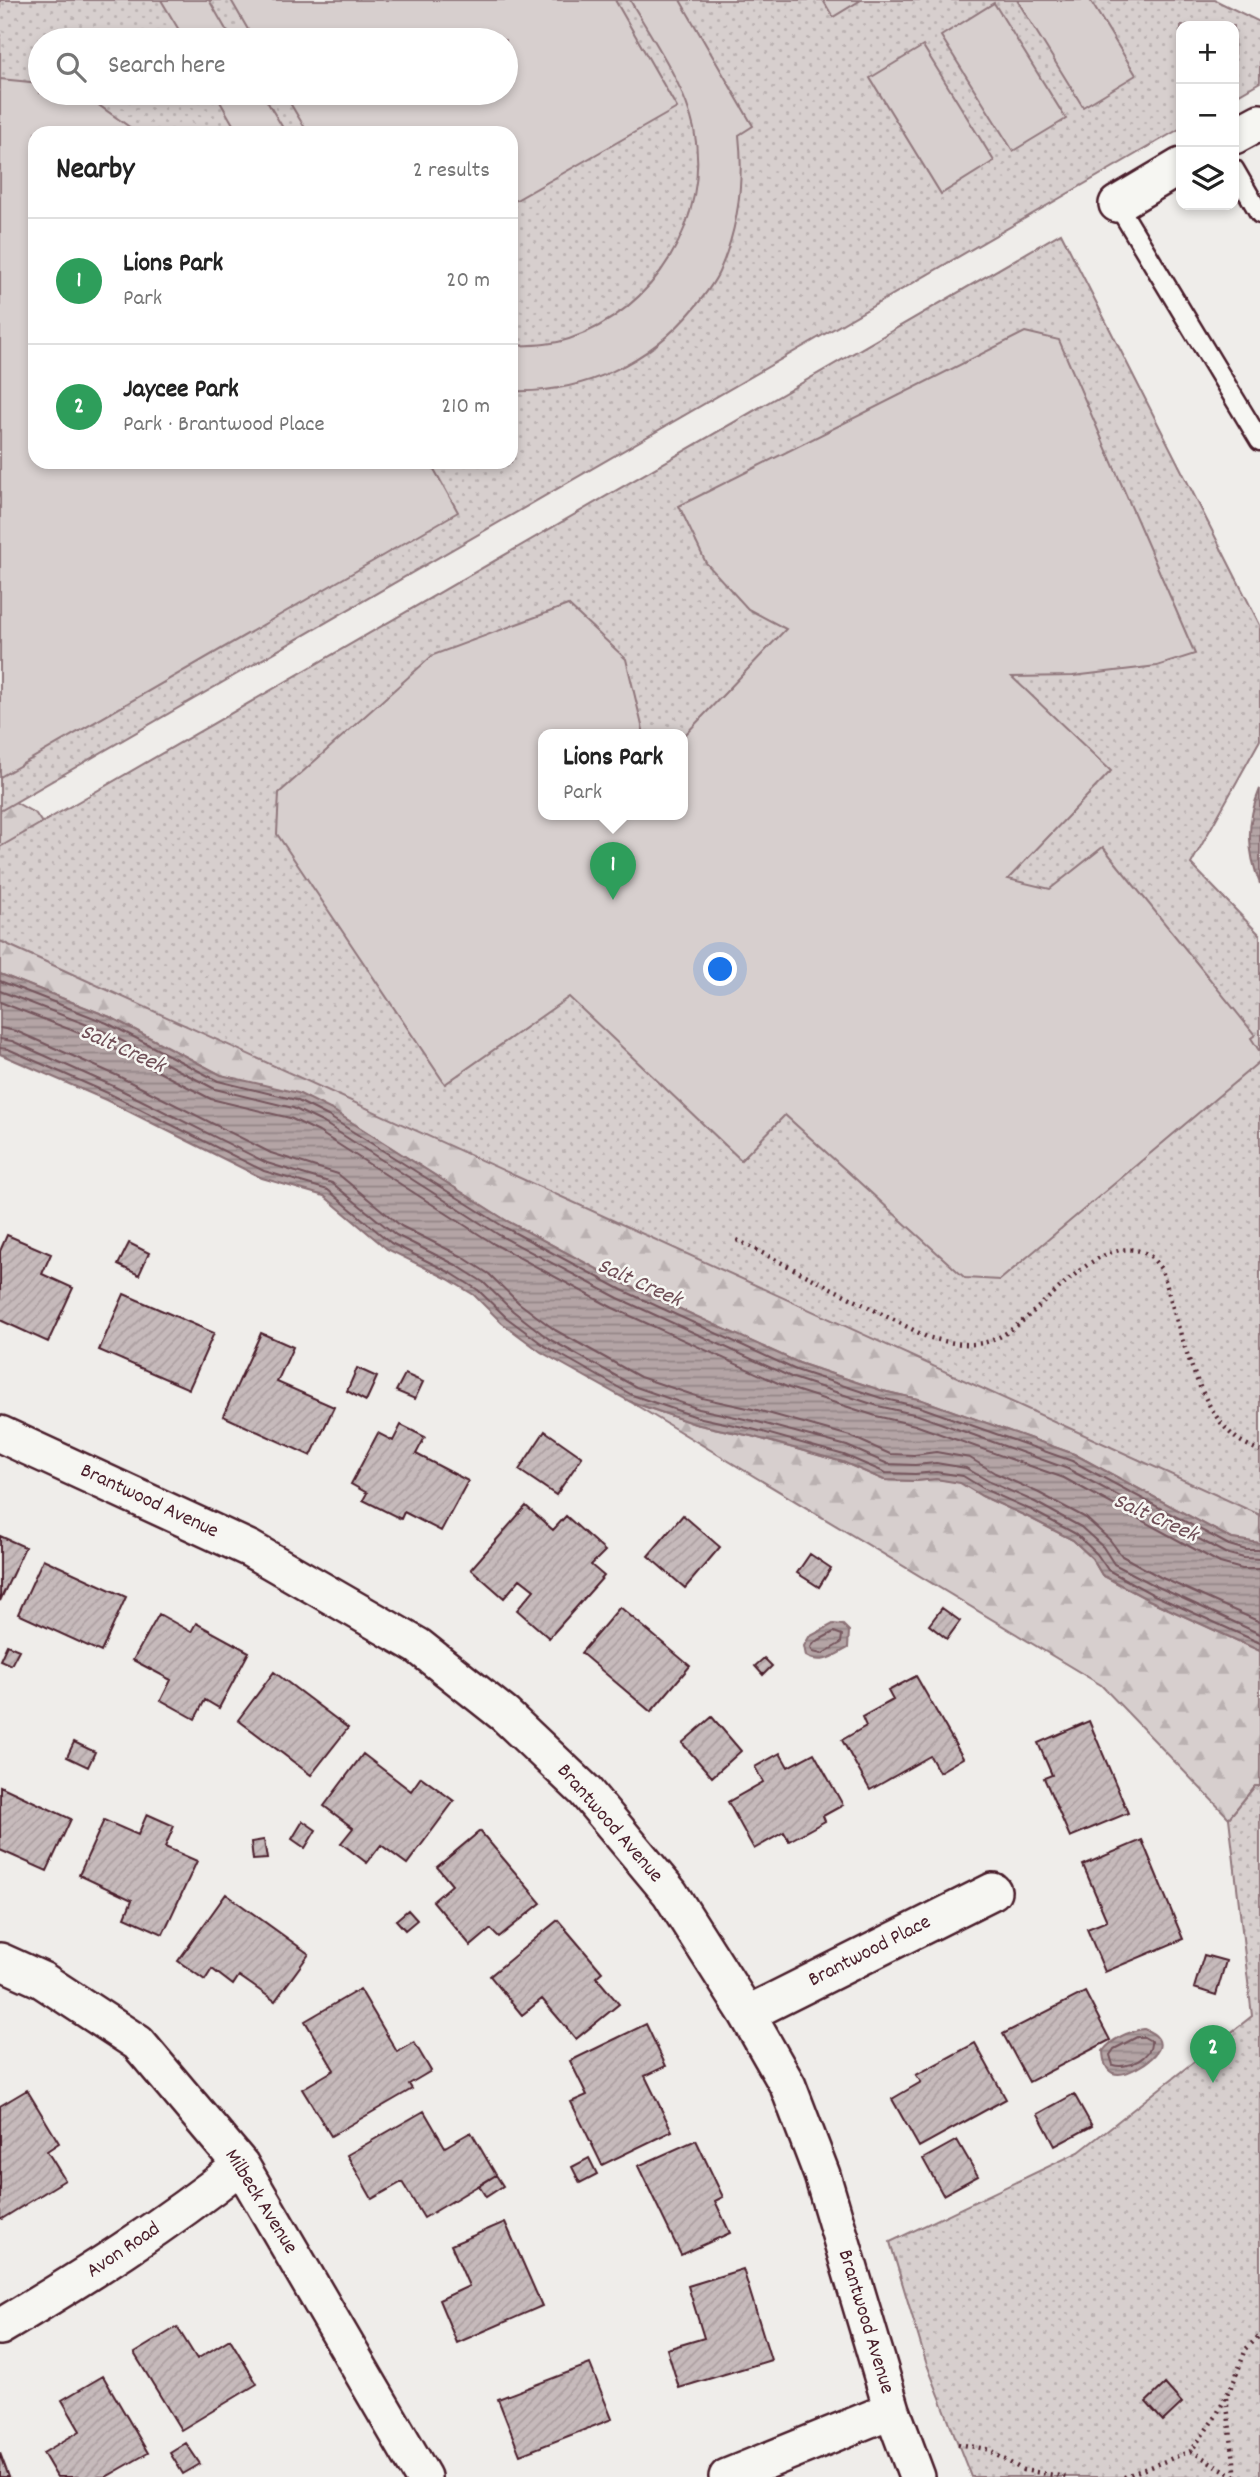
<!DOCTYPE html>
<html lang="en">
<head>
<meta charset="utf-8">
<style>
  body { margin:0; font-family:Dekko,sans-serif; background:#f6f6f6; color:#222 }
  .controls { position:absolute; right:21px; top:21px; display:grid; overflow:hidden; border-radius:14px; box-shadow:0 4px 10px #0003 }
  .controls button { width:63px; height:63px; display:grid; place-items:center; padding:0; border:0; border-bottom:2px solid #e0e0e0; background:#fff; color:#222; font:35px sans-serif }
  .you { position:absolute; left:721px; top:970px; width:24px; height:24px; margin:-18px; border:5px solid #fff; border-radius:50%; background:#1a73e8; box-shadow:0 0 0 10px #1a73e833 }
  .badge { display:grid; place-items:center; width:46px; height:46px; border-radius:50%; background:#c8321e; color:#fff; font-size:23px; font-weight:700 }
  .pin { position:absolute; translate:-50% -58px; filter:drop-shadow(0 2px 4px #0008) }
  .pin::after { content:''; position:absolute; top:37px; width:24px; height:21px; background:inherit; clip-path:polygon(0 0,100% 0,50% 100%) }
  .popup { position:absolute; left:538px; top:729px; width:150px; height:91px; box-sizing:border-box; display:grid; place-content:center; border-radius:14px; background:#fff; filter:drop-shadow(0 2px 5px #0005); font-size:23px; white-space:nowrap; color:#767676 }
  .popup b { font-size:26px; color:#222 }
  .popup::after { content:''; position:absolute; left:50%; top:100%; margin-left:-14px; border:14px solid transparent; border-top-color:#fff }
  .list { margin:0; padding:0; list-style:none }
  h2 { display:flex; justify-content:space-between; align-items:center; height:91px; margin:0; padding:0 28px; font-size:30px }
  h2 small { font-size:23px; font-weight:400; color:#767676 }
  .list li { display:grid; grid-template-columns:46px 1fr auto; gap:21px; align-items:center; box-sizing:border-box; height:126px; padding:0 28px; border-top:2px solid #e0e0e0 }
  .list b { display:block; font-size:26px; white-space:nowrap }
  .list p { margin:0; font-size:23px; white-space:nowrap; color:#767676 }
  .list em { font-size:23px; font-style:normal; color:#767676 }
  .icon { flex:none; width:38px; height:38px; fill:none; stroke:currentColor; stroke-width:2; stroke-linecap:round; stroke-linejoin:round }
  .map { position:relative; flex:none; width:1260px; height:2477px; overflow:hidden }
  .search { position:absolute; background:#fff; box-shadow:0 4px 10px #0003; left:28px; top:28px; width:490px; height:77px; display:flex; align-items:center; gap:18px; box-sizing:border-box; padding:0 24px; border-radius:38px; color:#767676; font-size:26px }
  .panel { position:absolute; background:#fff; box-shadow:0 4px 10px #0003; left:28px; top:126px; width:490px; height:343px; border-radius:21px }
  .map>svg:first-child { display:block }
  .forest { fill:url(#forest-firs); stroke:#90777c; stroke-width:2 }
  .park { fill:url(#park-dots); stroke:#90777c; stroke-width:2; fill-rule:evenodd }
  .pitch { fill:#d7cfce; stroke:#90777c; stroke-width:2 }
  .water { fill:url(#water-rules); stroke:#8a6f74; stroke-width:2 }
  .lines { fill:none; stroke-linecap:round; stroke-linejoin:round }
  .shore { stroke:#74545c; stroke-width:2 }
  .building { fill:url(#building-hatch); stroke:#4a1f2b; stroke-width:2 }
  .lane-casing { stroke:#4a1f2b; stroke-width:23 }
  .street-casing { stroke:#4a1f2b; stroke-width:40 }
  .path { stroke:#4a1f2b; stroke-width:4.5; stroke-dasharray:2 5; stroke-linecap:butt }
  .lane { stroke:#f6f6f2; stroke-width:18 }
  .street { stroke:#f6f6f2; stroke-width:35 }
  .labels { text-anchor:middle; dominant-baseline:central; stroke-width:5; stroke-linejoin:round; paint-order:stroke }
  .street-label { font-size:21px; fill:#4a1f2b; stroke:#f6f6f2 }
  .water-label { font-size:23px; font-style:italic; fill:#6f4e56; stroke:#f6f6f2 }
</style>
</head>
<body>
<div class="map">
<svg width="1260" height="2477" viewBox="0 0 1260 2477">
  <defs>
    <pattern id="forest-firs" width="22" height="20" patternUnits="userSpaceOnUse" patternTransform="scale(1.75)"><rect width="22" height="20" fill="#d7cfce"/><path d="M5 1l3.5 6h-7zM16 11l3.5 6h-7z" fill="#bab1b1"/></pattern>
    <pattern id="park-dots" width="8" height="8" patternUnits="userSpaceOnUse" patternTransform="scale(1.75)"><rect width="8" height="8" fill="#d7cfce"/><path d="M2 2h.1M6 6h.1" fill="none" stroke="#bab1b1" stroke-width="1.8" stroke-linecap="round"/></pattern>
    <pattern id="water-rules" width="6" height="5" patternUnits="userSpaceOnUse" patternTransform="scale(1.75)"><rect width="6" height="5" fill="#b4a4a5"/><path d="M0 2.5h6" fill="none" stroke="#948587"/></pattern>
    <pattern id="building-hatch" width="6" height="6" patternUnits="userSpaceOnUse" patternTransform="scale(1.75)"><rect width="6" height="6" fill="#c6babb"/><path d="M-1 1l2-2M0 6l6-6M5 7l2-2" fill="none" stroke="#ac9fa1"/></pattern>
  </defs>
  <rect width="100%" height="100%" fill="#efedea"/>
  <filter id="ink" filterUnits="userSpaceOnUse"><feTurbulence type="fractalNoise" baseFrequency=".0143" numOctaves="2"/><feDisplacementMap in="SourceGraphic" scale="14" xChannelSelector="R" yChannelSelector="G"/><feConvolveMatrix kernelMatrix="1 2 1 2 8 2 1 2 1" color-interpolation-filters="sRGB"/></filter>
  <g filter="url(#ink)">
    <path class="forest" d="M8,798L36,814L66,859L1260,1410V1543L1232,1539L1074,1454L922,1400L883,1391L799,1363L625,1284L507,1221L332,1110L221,1075L110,1017L0,974V801Z
      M629,1401L695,1424L751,1436L843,1462L884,1480L916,1481L936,1479L960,1482L982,1496L1028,1517L1073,1540L1092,1558L1102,1575L1149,1600L1260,1651V1786H1255L1229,1818L1101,1685Z"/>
    <path class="park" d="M0,0H1215L1260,22V82L1234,97V26H1181V128L0,811ZM40,40H506V93H40ZM35,133H511V462H35Z
      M1061,233L1260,625V740L1191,864L1260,935V1515L0,941V847ZM543,734H683V814H543Z
      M1255,1786H1260V2477H971L926,2362L890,2242L1079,2152L1252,2016L1229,1818Z"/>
    <path class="pitch" d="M161,0H209L232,40H185Z
      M231,0H615L677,108L511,203V133H308L284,93H506V40H254Z
      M630,0H680L753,126L739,135C744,182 738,229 719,272C713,285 704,296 695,307C649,363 583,394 511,391V346C530,345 551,345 569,339C654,311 712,218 694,129C684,83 653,40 630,0Z
      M823,0H861L833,17Z
      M1017,0H1090L1136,75L1083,107Z
      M994,3L1066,119L1013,151L941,36Z
      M923,46L994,161L941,194L870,78Z
      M0,79L40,83V93H76L90,99L138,133H35V462H430L458,512L0,777Z
      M215,93H262L286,133H238Z
      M1025,332L1059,340L1195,654L1157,666L1073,676L1012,677L1111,771L1008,879L1050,889L1103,847L1255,1035L1251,1038L1260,1052V1061L1000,1280L965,1278L785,1115L741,1160L569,997L445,1084L277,834L279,793L433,655L568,605L626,659L644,734H543V814H683V737L786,629L748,609L706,563L679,506Z"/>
    <path class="water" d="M1260,789V884C1247,851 1246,822 1260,789Z
      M0,974L110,1017L221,1075L298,1093L332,1110L507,1221L625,1284L799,1363L883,1391L922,1400L1074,1454L1232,1539L1260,1543V1651L1149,1600L1102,1575L1092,1558L1073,1540L1028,1517L982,1496L960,1483L936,1479L916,1481L884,1480L843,1462L751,1436L695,1424L629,1401L541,1352L502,1323L474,1295L448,1279L387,1249L324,1196L262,1178L106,1100L0,1054Z
      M833,1624L843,1625L849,1631L848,1648C833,1656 823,1665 806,1656L804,1646L809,1637Z
      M1144,2029C1174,2041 1155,2058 1137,2068C1117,2079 1104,2076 1103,2051C1112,2039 1129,2031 1144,2029Z"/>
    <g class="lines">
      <path class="shore" d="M0,981L107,1023L218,1081L296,1100L328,1116L504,1227L622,1290L796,1370L881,1398L920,1407L1072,1461L1229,1545L1246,1550H1260
        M0,991L103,1031L215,1089L293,1108L324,1123L499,1235L618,1298L793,1378L878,1406L918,1415L1068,1469L1225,1553L1244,1558L1260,1559
        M0,1002L99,1041L211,1099L290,1118L319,1132L494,1244L613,1308L789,1388L876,1416L915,1425L1064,1478L1220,1563L1242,1569H1260
        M0,1028L16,1031L118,1076L271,1153L338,1174L401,1226L461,1256L489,1274L519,1303L555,1330L640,1377L702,1398L757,1410L850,1436L890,1454L914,1455L936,1452L970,1458L995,1473L1039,1493L1086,1518L1110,1540L1122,1556L1160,1577L1260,1622
        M0,1039L12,1041L113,1086L267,1163L332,1183L396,1235L456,1265L483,1282L513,1311L549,1339L636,1387L699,1409L754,1421L847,1446L888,1464L915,1465L936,1463L966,1468L990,1482L1035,1502L1081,1527L1103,1547L1114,1564L1156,1586L1260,1634
        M0,1048L8,1049L110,1094L264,1171L328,1190L391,1243L451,1273L478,1290L507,1318L545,1346L632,1395L697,1417L752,1429L844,1455L886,1473L915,1474L936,1472L963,1476L986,1490L1031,1510L1076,1534L1097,1554L1108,1570L1152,1594L1260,1643
        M834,1632L842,1635L841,1643L822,1654L813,1652L811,1647L815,1642Z
        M1137,2037H1144L1151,2041C1153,2057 1127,2070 1113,2065L1110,2055L1114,2049Z"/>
    </g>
    <path class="building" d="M7,1235L51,1254L42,1274L73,1288L48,1342L0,1320V1251Z
      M129,1243L149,1253L139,1275L118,1265Z
      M124,1294L214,1333L189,1389L99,1350Z
      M261,1333L293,1347L277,1382L334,1407L311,1456L223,1416Z
      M357,1368L377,1377L366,1401L347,1391Z
      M405,1374L423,1382L415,1399L396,1391Z
      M401,1425L425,1437L416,1454L468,1481L441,1531L404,1512L401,1519L363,1500L367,1493L351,1484L378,1433L393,1441Z
      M545,1431L582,1457L556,1495L519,1470Z
      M526,1506L553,1530L566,1516L605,1551L591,1565L604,1576L549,1638L517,1610L534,1590L520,1579L504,1598L471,1569Z
      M683,1515L720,1547L685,1588L648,1556Z
      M0,1536L25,1547L0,1601Z
      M810,1554L831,1568L819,1587L797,1573Z
      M43,1559L126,1597L101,1652L18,1614Z
      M620,1607L690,1666L651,1712L581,1653Z
      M942,1608L960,1621L947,1639L929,1625Z
      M159,1614L191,1632L196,1623L249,1652L219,1708L205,1700L195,1719L161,1700L171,1680L133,1660Z
      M7,1645L19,1650L11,1665L0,1660Z
      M764,1658L772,1666L763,1675L755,1666Z
      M274,1672L348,1728L311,1775L238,1720Z
      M916,1676L963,1758L939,1772L930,1756L870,1790L842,1740L866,1726L862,1717L893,1700L888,1691Z
      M712,1717L741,1751L712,1777L682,1743Z
      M1089,1721L1128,1813L1070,1837L1044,1778L1052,1775L1038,1743Z
      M74,1742L95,1752L88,1767L67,1757Z
      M780,1753L788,1767L814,1753L843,1805L823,1816L825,1821L789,1841L784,1832L754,1849L728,1802L763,1782L755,1767Z
      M363,1754L411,1791L421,1777L454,1801L407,1864L381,1845L367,1863L341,1843L353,1828L324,1806Z
      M0,1786L71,1819L47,1871L0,1850Z
      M147,1814L174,1826L165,1847L197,1861L163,1934L125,1917L132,1900L79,1875L104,1820L138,1835Z
      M303,1821L316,1830L305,1848L292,1839Z
      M480,1831L541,1903L499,1937L491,1929L471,1946L433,1901L452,1885L437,1867Z
      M264,1840L267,1859L253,1860L251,1842Z
      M1142,1840L1183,1939L1105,1972L1087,1929L1107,1921L1083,1865Z
      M226,1894L309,1954L275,2001L239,1976L233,1985L212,1969L205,1980L178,1961Z
      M408,1910L417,1920L405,1930L396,1920Z
      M558,1920L602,1972L596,1977L619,2004L576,2039L542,1999L522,2015L490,1976Z
      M1204,1955L1226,1961L1216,1995L1194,1988Z
      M360,1989L397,2052L414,2042L431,2071L409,2084L412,2089L331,2136L302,2089L334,2070L305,2021Z
      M1085,1992L1110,2040L1029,2082L1003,2034Z
      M646,2024L666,2066L645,2076L672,2131L602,2165L571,2102L587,2095L570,2061Z
      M975,2043L1006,2099L919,2147L892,2099L921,2082L916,2075Z
      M27,2090L59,2143L47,2151L65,2180L0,2220V2106Z
      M1074,2094L1092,2126L1055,2146L1038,2114Z
      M424,2111L445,2147L471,2132L496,2175L424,2218L402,2182L372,2199L347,2155Z
      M696,2140L723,2197L715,2201L730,2233L681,2255L638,2166Z
      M957,2140L978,2176L943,2195L923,2159Z
      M589,2158L597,2174L580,2183L572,2167Z
      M496,2175L503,2186L486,2197L479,2186Z
      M505,2222L542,2306L457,2343L439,2300L469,2286L451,2245Z
      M743,2269L771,2360L679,2388L667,2349L704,2338L688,2286Z
      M177,2327L197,2359L230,2339L257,2384L181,2430L134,2353Z
      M590,2364L612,2419L520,2455L498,2399Z
      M103,2376L148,2453L106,2477H57L43,2453L80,2431L62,2400Z
      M1165,2384L1182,2403L1163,2421L1146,2402Z
      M186,2443L200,2464L183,2474L170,2453Z
      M0,2453L9,2477H0Z"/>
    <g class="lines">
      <g class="lane-casing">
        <path id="lane" d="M1234,169L1260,214
          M1117,204L1260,441"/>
      </g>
      <g class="street-casing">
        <path id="street" d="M1234,136L1260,122
          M1117,204L1181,166
          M0,1434L250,1549L418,1646L505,1715L585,1791L670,1893L747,2014L788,2086L822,2175L892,2410L917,2477
          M0,1961L42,1980L138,2043L241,2165L423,2477
          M747,2014L993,1891
          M0,2327C84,2277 165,2226 241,2165
          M727,2477L892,2410"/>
      </g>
      <path class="path" d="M737,1240L927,1337C947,1342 969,1348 990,1341C1038,1325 1094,1227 1147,1254C1153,1257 1157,1264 1162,1270C1177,1318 1195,1406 1236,1438C1242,1443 1252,1447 1260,1451
        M1226,2398L1236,2477
        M958,2444L986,2449L1023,2470L1066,2477
        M1191,2451L1236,2477
        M1124,2477L1191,2451L1216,2416L1234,2381L1246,2349L1260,2335"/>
      <use href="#lane" class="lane"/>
      <use href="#street" class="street"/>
    </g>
  </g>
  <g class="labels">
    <g class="street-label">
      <text transform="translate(149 1502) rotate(25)">Brantwood Avenue</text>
      <text transform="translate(609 1824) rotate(49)">Brantwood Avenue</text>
      <text transform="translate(870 1952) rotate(-27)">Brantwood Place</text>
      <text transform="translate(260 2202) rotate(58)">Milbeck Avenue</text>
      <text transform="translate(124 2251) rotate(-34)">Avon Road</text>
      <text transform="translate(865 2322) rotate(73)">Brantwood Avenue</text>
    </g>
    <g class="water-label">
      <text transform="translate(122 1050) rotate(24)">Salt Creek</text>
      <text transform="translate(639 1284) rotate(24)">Salt Creek</text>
      <text transform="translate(1155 1519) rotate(24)">Salt Creek</text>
    </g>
  </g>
</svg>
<div class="controls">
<button>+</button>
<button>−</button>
<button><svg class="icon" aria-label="layers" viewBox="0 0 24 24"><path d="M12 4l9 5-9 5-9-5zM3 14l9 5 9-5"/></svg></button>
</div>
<div class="you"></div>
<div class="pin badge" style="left:613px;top:900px;background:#2e9e5b">1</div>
<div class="popup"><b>Lions Park</b>Park</div>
<div class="pin badge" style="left:1213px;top:2083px;background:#2e9e5b">2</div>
<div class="search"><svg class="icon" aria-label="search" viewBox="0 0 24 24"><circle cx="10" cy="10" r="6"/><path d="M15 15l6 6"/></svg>Search here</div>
<section class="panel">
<h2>Nearby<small>2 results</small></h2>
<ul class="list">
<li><span class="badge" style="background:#2e9e5b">1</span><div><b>Lions Park</b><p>Park</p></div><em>20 m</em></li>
<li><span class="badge" style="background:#2e9e5b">2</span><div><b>Jaycee Park</b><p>Park · Brantwood Place</p></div><em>210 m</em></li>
</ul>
</section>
</div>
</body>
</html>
